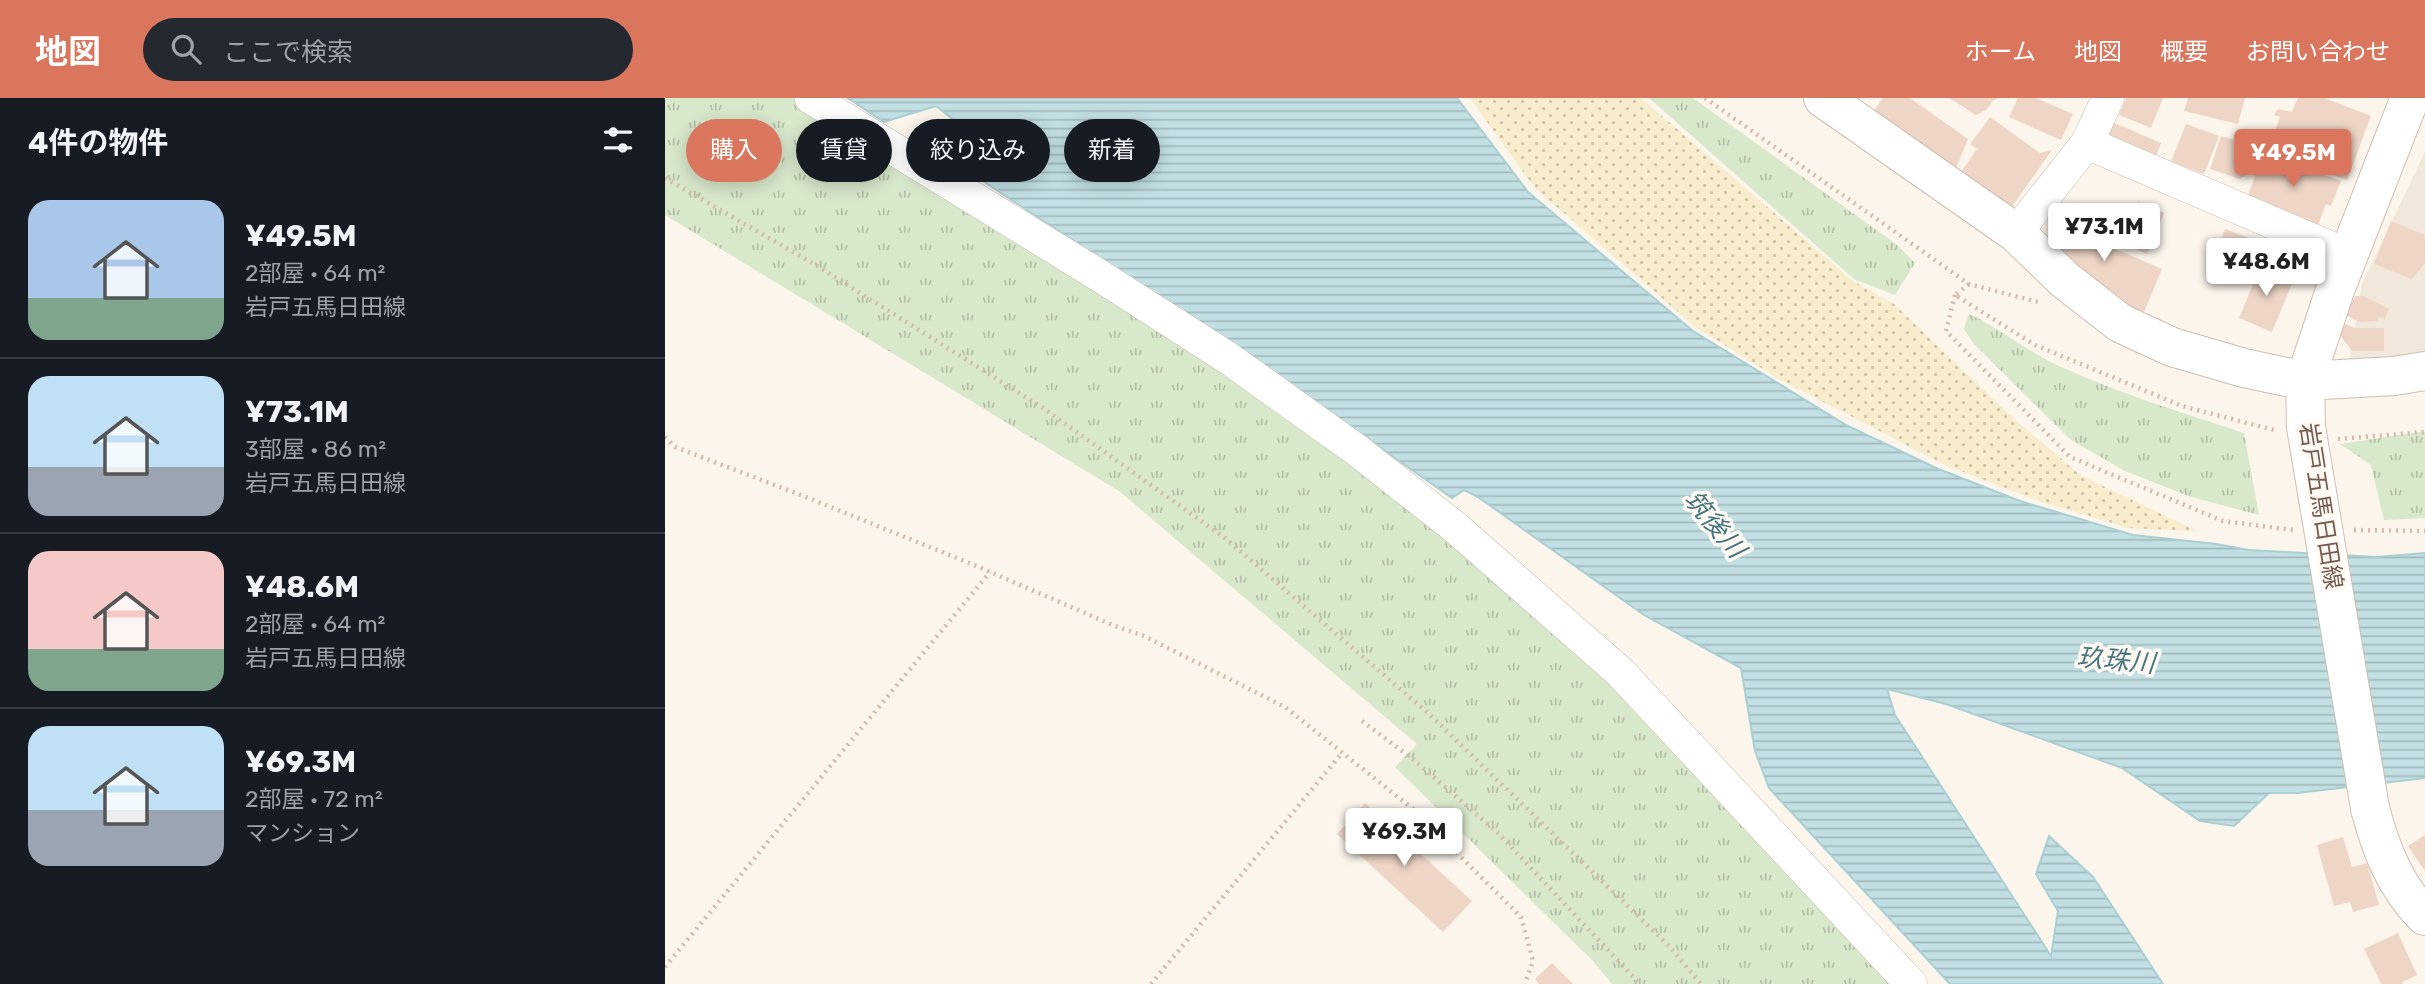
<!DOCTYPE html>
<html lang="ja">
<meta charset="utf-8">
<style>
body{margin:0;font-family:Rubik,"Noto Sans JP",sans-serif;background:#242831;color:#f1f3f6;height:100vh;display:flex;flex-direction:column;font-size:26px;white-space:nowrap}
*{box-sizing:border-box;margin:0}
p{font-size:23px;color:#9ea1a6}
.icon{flex:none;width:38px;height:38px;fill:none;stroke:currentColor;stroke-width:2;stroke-linecap:round;stroke-linejoin:round}
.map{position:relative;flex:1;overflow:hidden}
.sheet{display:flex;flex-direction:column;background:#171b24;width:665px}
.sheet>*{flex:none}
.top-card{position:absolute;left:21px;top:21px;width:665px;height:63px;display:flex;gap:14px}
.price{position:absolute;translate:-50% -60px;padding:0 16px;border-radius:7px;background:#fff;color:#222;font-size:23px;line-height:46px;filter:drop-shadow(0 2px 4px #0008)}
.price::after{content:'';position:absolute;left:50%;top:42px;width:21px;height:16px;margin-left:-10px;background:inherit;clip-path:polygon(0 0,100% 0,50% 100%)}
.price.current{background:#d9765d;color:#fff}
ul{padding:0;list-style:none}
li{display:flex;align-items:center;gap:21px;height:175px;padding:0 28px}
li+li{border-top:2px solid #363941}
li span{display:grid;place-items:center;flex:none;width:196px;height:140px;border-radius:21px;color:#555}
li>.icon{margin-inline-start:auto}
span .icon{width:84px;height:84px;fill:#fffc;stroke-width:1}
li b{font-size:30px}
h2{display:flex;justify-content:space-between;align-items:center;height:84px;padding:0 28px;font-size:30px}
.tag{padding:0 24px;border-radius:32px;background:#171b24;box-shadow:0 4px 18px #0003;font-size:24px;line-height:63px}
.tag.current{background:#d9765d;color:#fff}
header{display:flex;align-items:center;gap:42px;box-sizing:border-box;height:98px;padding:0 35px;background:#d9765d;color:#fff}
header strong{font-size:33px}
nav{display:flex;gap:38px;margin-inline-start:auto;font-size:24px}
.search{width:490px;height:63px;background:#242831;display:flex;align-items:center;gap:18px;box-sizing:border-box;padding:0 24px;border-radius:38px;color:#9ea1a6;font-size:26px}
main{display:flex;flex:1;min-height:0}
.map>svg:first-child{display:block}
</style>
<header>
<strong>地図</strong>
<div class="search"><svg class="icon" aria-label="search" viewBox="0 0 24 24"><circle cx="10" cy="10" r="6"/><path d="M15 15l6 6"/></svg>ここで検索</div>
<nav><a>ホーム</a><a>地図</a><a>概要</a><a>お問い合わせ</a></nav>
</header>
<main>
<section class="sheet">
<h2>4件の物件<svg class="icon" aria-label="filters" viewBox="0 0 24 24"><path d="M4 7h16M4 17h16"/><circle cx="9" cy="7" r="2"/><circle cx="15" cy="17" r="2"/></svg></h2>
<ul>
<li><span style="background:linear-gradient(#a9c7e8 70%,#7fa58c 0)"><svg class="icon" aria-label="home" viewBox="0 0 24 24"><path d="M3 11l9-7 9 7M6 9v11h12V9"/></svg></span><div><b>¥49.5M</b><p>2部屋 · 64 m²</p><p>岩戸五馬日田線</p></div></li>
<li><span style="background:linear-gradient(#bfe0f5 65%,#9aa5b1 0)"><svg class="icon" aria-label="home" viewBox="0 0 24 24"><path d="M3 11l9-7 9 7M6 9v11h12V9"/></svg></span><div><b>¥73.1M</b><p>3部屋 · 86 m²</p><p>岩戸五馬日田線</p></div></li>
<li><span style="background:linear-gradient(#f6c9c9 70%,#7fa58c 0)"><svg class="icon" aria-label="home" viewBox="0 0 24 24"><path d="M3 11l9-7 9 7M6 9v11h12V9"/></svg></span><div><b>¥48.6M</b><p>2部屋 · 64 m²</p><p>岩戸五馬日田線</p></div></li>
<li><span style="background:linear-gradient(#bfe0f5 60%,#9aa5b1 0)"><svg class="icon" aria-label="home" viewBox="0 0 24 24"><path d="M3 11l9-7 9 7M6 9v11h12V9"/></svg></span><div><b>¥69.3M</b><p>2部屋 · 72 m²</p><p>マンション</p></div></li>
</ul>
</section>
<div class="map">
<svg width="1760" height="886" viewBox="0 0 1760 886">
<defs>
<pattern id="grass-tufts" width="24" height="20" patternUnits="userSpaceOnUse" patternTransform="scale(1.75)"><rect width="24" height="20" fill="#d8e8cb"/><path d="M3 7l-1-3M5 7V3M7 7l1-3M15 17l-1-3M17 17v-4M19 17l1-3" fill="none" stroke="#b4bfa7"/></pattern>
<pattern id="sand-dots" width="8" height="8" patternUnits="userSpaceOnUse" patternTransform="scale(1.75)"><rect width="8" height="8" fill="#f7eccb"/><path d="M2 2h.1M6 6h.1" fill="none" stroke="#cdc2a7" stroke-width="1.8" stroke-linecap="round"/></pattern>
<pattern id="water-rules" width="6" height="5" patternUnits="userSpaceOnUse" patternTransform="scale(1.75)"><rect width="6" height="5" fill="#c2e0e4"/><path d="M0 2.5h6" fill="none" stroke="#a2b9bb"/></pattern>
</defs>
<rect width="100%" height="100%" fill="#fbf5ec"/>
<polygon fill="#f2e7db" points="1760,54 1760,263 1683,273 1697,186"/>
<g fill="url(#grass-tufts)">
<polygon points="0,0 131,0 491,227 715,385 922,561 1227,886 947,886 928,863 730,669 752,646 454,393 0,117"/>
<polygon points="984,0 1028,0 1231,146 1250,165 1230,197 1189,181"/>
<path d="M1304 216C1335 230 1361 253 1392 267 1452 295 1516 314 1579 335L1594 417 1523 398 1460 373 1406 342 1309 246 1299 231Z"/>
<polygon points="1760,333 1760,420 1719,422 1706,367 1675,346"/>
</g>
<polygon fill="url(#sand-dots)" points="805,0 976,0 1188,183 1229,206 1347,319 1415,377 1532,433 1463,430 1374,403 1280,367 1112,280 1029,228 869,89"/>
<polygon fill="url(#water-rules)" stroke="#a9cfd5" stroke-width="2" points="183,0 792,0 863,94 1028,233 1181,327 1271,370 1355,403 1468,437 1551,446 1584,452 1712,459 1760,455 1760,680 1632,695 1604,695 1569,728 1535,723 1457,670 1281,606 1222,591 1230,617 1386,858 1393,813 1371,776 1384,738 1428,779 1498,886 1285,886 1104,690 1090,653 1076,570 979,517 813,399 799,392 787,400 606,273 292,66 289,22 271,8 219,24"/>
<g fill="#eed5c6">
<polygon points="1218,0 1245,0 1303,41 1287,80 1203,21"/>
<polygon points="1284,0 1333,0 1328,3 1321,12 1311,17"/>
<polygon points="1353,0 1371,0 1408,16 1396,42 1344,19"/>
<polygon points="1461,0 1498,0 1486,30 1454,17"/>
<polygon points="1523,0 1580,0 1573,26 1519,13"/>
<polygon points="1633,0 1660,0 1706,18 1682,82 1615,57 1620,42 1608,38 1615,19 1609,17 1613,11 1627,14"/>
<polygon points="1325,19 1375,55 1387,52 1339,120 1289,84 1312,51 1305,46"/>
<polygon points="1445,23 1496,45 1491,58 1440,36"/>
<polygon points="1521,26 1554,38 1539,76 1506,64"/>
<polygon points="1556,38 1590,48 1581,77 1575,81 1545,71"/>
<polygon points="1599,55 1676,83 1666,108 1661,106 1653,127 1582,100"/>
<polygon points="1473,104 1499,115 1482,156 1456,145"/>
<polygon points="1403,116 1424,133 1426,127 1453,138 1448,150 1497,171 1479,214 1437,196 1378,144"/>
<polygon points="1726,123 1760,137 1760,165 1747,181 1709,166"/>
<polygon points="1560,131 1592,143 1575,187 1543,176"/>
<polygon points="1596,167 1629,181 1607,234 1574,220"/>
<polygon points="1690,198 1698,198 1724,211 1720,220 1714,219 1712,223 1694,224 1681,217"/>
<polygon points="1678,225 1690,230 1719,230 1719,253 1687,253 1674,236"/>
<polygon points="700,705 807,803 778,834 672,736"/>
<polygon points="1760,737 1760,773 1743,748"/>
<polygon points="1678,739 1687,769 1702,765 1714,807 1688,814 1685,804 1669,808 1652,747"/>
<polygon points="1733,835 1752,877 1737,884 1738,886 1716,886 1699,851"/>
<polygon points="887,865 908,886 874,886 870,881"/>
</g>
<g fill="none" stroke-linecap="round" stroke-linejoin="round">
<defs>
<g id="minor">
<polyline points="146,0 435,178 563,260 693,353 791,430 955,574 1246,886"/>
<polyline points="1422,45 1685,158"/>
<polyline points="1351,135 1422,45 1443,0"/>
</g>
<polyline id="tertiary" points="1158,0 1351,135 1400,182 1455,225 1507,249 1579,270 1640,283 1729,278 1760,273"/>
<g id="secondary">
<polyline points="1641,329 1640,283 1670,192 1745,0"/>
<path d="M1705 710C1715 749 1730 789 1760 818"/>
</g>
</defs>
<use href="#minor" stroke="#cdbeb3" stroke-width="33"/>
<use href="#tertiary" stroke="#cdbeb3" stroke-width="40"/>
<use href="#secondary" stroke="#cfbeb0" stroke-width="40"/>
<g stroke="#d4b9a9" stroke-width="4.5" stroke-dasharray="2 5" stroke-linecap="butt">
<polyline points="1040,0 1304,186 1377,205"/>
<polyline points="0,80 149,166 378,310 560,440 763,615 1004,848 1036,886"/>
<polyline points="1304,186 1290,197 1370,247 1517,308 1609,332"/>
<polyline points="1290,197 1281,233 1405,359 1558,423 1628,432"/>
<polyline points="0,339 10,349 141,399 309,467 450,528 479,538 620,609 748,711 856,819 868,863 860,886"/>
<polyline points="1673,341 1760,334"/>
<polyline points="1689,432 1760,433"/>
<polyline points="697,623 749,662 833,735 975,886"/>
<polyline points="0,869 325,474"/>
<polyline points="486,886 677,655"/>
</g>
<use href="#minor" stroke="#fff" stroke-width="32"/>
<use href="#tertiary" stroke="#fff" stroke-width="38"/>
<use href="#secondary" stroke="#fff" stroke-width="38"/>
<defs>
<polyline id="secondary-bridge" points="1641,329 1705,710"/>
</defs>
<use href="#secondary-bridge" stroke="#cfbeb0" stroke-width="40" stroke-linecap="butt"/>
<use href="#secondary-bridge" stroke="#fff" stroke-width="38"/>
</g>
<g text-anchor="middle" stroke-width="7" stroke-linejoin="round" paint-order="stroke">
<g font-size="24" fill="#755d51" stroke="#fef9f3">
<text transform="translate(1656 408) rotate(81)" y="8">岩戸五馬日田線</text>
</g>
<g font-size="26" font-style="italic" fill="#48777f" stroke="#fef9f3">
<text transform="translate(1050 426) rotate(50)" y="9">筑後川</text>
<text transform="translate(1451 562) rotate(5)" y="9">玖珠川</text>
</g>
</g>
</svg>
<b class="price current" style="left:1628px;top:91px">¥49.5M</b>
<b class="price" style="left:1439px;top:165px">¥73.1M</b>
<b class="price" style="left:1601px;top:200px">¥48.6M</b>
<b class="price" style="left:739px;top:770px">¥69.3M</b>
<div class="top-card">
<a class="tag current">購入</a>
<a class="tag">賃貸</a>
<a class="tag">絞り込み</a>
<a class="tag">新着</a>
</div>
</div>
</main>
